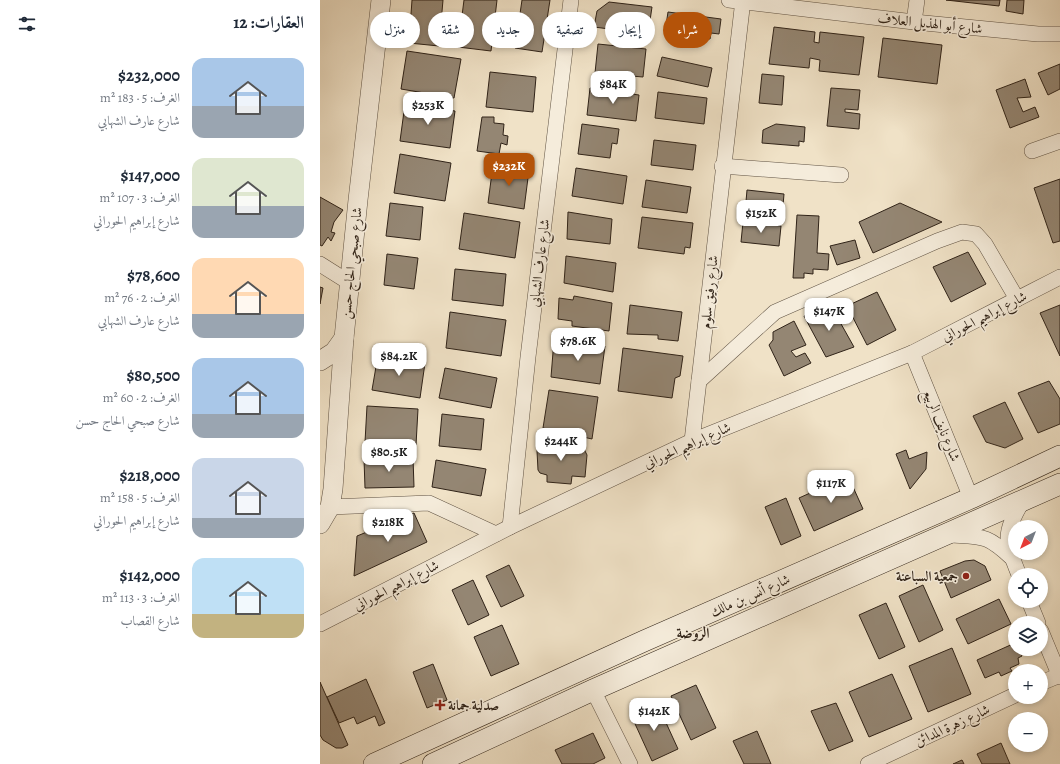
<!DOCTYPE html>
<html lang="ar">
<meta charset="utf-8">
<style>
body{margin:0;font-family:Alegreya,Amiri,serif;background:#f2f2f3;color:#1f2937;direction:rtl;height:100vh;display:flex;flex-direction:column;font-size:15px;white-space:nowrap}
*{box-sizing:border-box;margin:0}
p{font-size:13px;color:#747a83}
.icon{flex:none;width:22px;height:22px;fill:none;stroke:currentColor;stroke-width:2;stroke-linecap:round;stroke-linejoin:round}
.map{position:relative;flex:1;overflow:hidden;direction:ltr}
.sheet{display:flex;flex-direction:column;background:#fff;width:320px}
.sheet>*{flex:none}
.guide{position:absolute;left:12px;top:12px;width:380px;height:36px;direction:rtl;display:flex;gap:8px}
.needle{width:26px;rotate:222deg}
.controls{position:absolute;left:688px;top:520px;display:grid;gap:8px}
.controls a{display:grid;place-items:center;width:40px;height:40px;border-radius:50%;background:#fff;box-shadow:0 2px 6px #0003;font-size:20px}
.price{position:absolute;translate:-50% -34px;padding:0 9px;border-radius:8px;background:#fff;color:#222;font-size:13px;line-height:26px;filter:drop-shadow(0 1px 2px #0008)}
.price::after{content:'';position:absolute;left:50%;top:24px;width:12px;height:9px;margin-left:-6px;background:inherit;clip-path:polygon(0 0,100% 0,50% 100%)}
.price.on{background:#b45309;color:#fff}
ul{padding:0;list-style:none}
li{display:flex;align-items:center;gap:12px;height:100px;padding:0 16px}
li span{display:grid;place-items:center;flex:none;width:112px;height:80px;border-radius:12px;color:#555}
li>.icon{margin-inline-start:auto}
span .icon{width:48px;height:48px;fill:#fffc;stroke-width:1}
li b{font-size:17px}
h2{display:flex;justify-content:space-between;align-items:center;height:48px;padding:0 16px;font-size:17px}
.pill{padding:0 14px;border-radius:18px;background:#fff;box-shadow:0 2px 6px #0003;font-size:14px;line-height:36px}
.pill.on{background:#b45309;color:#fff}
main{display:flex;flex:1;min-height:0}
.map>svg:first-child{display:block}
</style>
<main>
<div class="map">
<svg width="740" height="764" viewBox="0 0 740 764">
<rect width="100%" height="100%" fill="#f0e2c7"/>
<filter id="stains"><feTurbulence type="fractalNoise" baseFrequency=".005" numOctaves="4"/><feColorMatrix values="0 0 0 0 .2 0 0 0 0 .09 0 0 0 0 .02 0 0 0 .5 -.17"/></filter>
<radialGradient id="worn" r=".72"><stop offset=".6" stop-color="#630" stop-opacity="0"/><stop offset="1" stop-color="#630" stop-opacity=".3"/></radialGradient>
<g fill="#948673" stroke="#302318">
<polygon points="92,0 123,0 119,46 89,43"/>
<polygon points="144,0 177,0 171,51 138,47"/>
<polygon points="202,0 230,0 222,52 195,48"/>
<polygon points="626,0 680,0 679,6"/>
<polygon points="687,0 704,0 703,14 686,11"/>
<polygon points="289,2 332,7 328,34 274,27 277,11"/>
<polygon points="348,12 401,19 399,34 391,33 390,39 345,32"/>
<polygon points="454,27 495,32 494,42 499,43 500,32 544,37 539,75 499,71 500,60 490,58 489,68 449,64"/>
<polygon points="563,38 622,45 617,84 558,77"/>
<polygon points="278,44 326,49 323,77 275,73"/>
<polygon points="87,51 141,59 134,98 81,89"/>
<polygon points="342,57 392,68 388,87 337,76"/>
<polygon points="740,64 740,89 728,95 718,73"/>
<polygon points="170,72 216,77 213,112 166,107"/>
<polygon points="442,74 464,76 462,105 439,103"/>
<polygon points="705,79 711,97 697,98 703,112 715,107 719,117 690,128 676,90"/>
<polygon points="270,88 319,95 316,121 267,115"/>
<polygon points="511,88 540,90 538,110 525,109 525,112 540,114 539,129 507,126"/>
<polygon points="338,92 387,98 384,124 335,118"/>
<polygon points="85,104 135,111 130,148 80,141"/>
<polygon points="162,117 174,117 174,123 184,124 183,135 188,136 187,145 181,143 179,154 157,151"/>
<polygon points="262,124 299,129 297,144 292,143 290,158 258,154"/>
<polygon points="456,124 485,127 484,142 479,141 479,146 442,143 443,130"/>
<polygon points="334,140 376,145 373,170 331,165"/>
<polygon points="80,154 131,163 125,201 74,193"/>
<polygon points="173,165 209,170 204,209 168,203"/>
<polygon points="256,168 307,176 303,204 252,196"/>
<polygon points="740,179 740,241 733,243 714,188"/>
<polygon points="326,180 371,187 367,213 322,207"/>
<polygon points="427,190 464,194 462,217 425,213"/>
<polygon points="0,197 23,210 14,222 11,232 15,233 11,241 8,237 2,246 0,245"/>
<polygon points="70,203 103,207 100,240 66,236"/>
<polygon points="580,203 622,222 553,253 539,222"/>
<polygon points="248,212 292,219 290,244 247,239"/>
<polygon points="144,213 200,222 195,258 139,249"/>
<polygon points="477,215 499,216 497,253 509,254 508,270 493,269 493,274 484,273 484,278 473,278"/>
<polygon points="322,217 373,223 370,248 365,247 364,254 318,248"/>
<polygon points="423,222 461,226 459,246 421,242"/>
<polygon points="535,240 540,258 517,265 510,246"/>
<polygon points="648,252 666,284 631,302 613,267"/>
<polygon points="67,254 98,258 94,289 64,285"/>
<polygon points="246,256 296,263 293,292 244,283"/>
<polygon points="135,269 186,274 183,306 132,300"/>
<polygon points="0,287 3,288 0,304"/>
<polygon points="557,292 576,330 547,345 527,306"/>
<polygon points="254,296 292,303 289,331 252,326 252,321 238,319 239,298 253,300"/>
<polygon points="310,305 362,312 358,341 338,339 338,335 307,334"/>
<polygon points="740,305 740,356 720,313"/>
<polygon points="511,306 534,347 506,357 484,316"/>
<polygon points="130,312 186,320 181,356 126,348"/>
<polygon points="474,321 486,345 471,351 476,357 485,353 491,363 464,376 449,345 453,340 453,332"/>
<polygon points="234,340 285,346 280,384 231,377"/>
<polygon points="303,348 363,356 360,376 355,378 352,398 298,391"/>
<polygon points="58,355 105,363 100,398 52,390"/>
<polygon points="125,368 177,378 171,408 119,398"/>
<polygon points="729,381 740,399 740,424 718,433 698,393"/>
<polygon points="229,390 278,397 272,439 223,428"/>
<polygon points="685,402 703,439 685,448 666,442 653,416"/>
<polygon points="47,406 98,409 96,445 45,442"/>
<polygon points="122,414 164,419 161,450 119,446"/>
<polygon points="238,442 238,446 241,447 245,443 263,447 267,455 265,477 252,476 251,484 227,482 227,475 220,473 218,470 217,451 221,443"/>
<polygon points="586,450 589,459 607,452 606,469 590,489 576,454"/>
<polygon points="93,458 94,487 45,488 44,459"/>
<polygon points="116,460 166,469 161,496 112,487"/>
<polygon points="528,476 543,509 494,531 479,498"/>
<polygon points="466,498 481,536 461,545 445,507"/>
<polygon points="94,513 107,542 34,576 37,536"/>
<polygon points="654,560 665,566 671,580 631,598 620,571 645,561"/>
<polygon points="189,565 204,596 181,607 166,576"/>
<polygon points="153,580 169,615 148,625 132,590"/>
<polygon points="603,585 623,630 599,642 579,596"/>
<polygon points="679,599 691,624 648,644 636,619"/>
<polygon points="566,603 585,647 559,659 539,615"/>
<polygon points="182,625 199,664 171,676 154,637"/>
<polygon points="695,643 695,649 702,649 703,651 700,652 702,656 698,658 699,664 690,668 692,671 681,676 679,672 665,678 657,660"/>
<polygon points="632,648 651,694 608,712 589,666"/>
<polygon points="113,664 127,700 107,708 93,672"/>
<polygon points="572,674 592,719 549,737 529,692"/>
<polygon points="46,679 65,723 59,726 55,716 37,724 34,717 19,723 7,697"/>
<polygon points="0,682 28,745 22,748 16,748 3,740 0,735"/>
<polygon points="376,685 396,728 371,740 351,696"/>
<polygon points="337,703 358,749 332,761 311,715"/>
<polygon points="516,703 533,741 509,751 491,711"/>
<polygon points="437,731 451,764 424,764 413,741"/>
<polygon points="273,733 285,758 273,764 242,764 235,750"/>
<polygon points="681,743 690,764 662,764 657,754"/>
<polygon points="642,760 644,764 633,764"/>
</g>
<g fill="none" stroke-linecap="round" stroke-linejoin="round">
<defs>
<g id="minor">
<polyline points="409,0 594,22 718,34 740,34"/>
<polyline points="594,22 597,0"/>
<polyline points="712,151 740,141"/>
<polyline points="402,166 521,175"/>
<polyline points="0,264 30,283"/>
<polyline points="592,353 651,498"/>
<polyline points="379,381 455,312 617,241 642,232 656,234 665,244 697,299"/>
<polyline points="372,441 423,0"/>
<polyline points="10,507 109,503 176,534"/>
<polyline points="190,527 208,357 251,0"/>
<path d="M632 535C664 537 667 535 692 558"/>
<path d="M699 575C685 540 683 534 702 502"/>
<polyline points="709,601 718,623"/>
<polyline points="0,624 190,527 372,441 592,353 740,277"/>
<polyline points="721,631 740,677"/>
<polyline points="721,683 740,675"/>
<polyline points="273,690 310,764"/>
<polyline points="548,764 695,695"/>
</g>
<g id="tertiary">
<polyline points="0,361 14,352 24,338"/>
<polyline points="0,524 10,507 13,489 24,338 38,200 61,0"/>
</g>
<g id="secondary">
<polyline points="54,764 324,641 651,498 740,456"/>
<polyline points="113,764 273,690 740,484"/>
</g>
</defs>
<use href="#minor" stroke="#605344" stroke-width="16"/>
<use href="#tertiary" stroke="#605344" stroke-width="20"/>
<use href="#secondary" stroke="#302318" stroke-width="22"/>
<use href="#minor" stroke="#f5ecdb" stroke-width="15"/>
<use href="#tertiary" stroke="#f5ecdb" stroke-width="19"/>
<use href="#secondary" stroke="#f5ecdb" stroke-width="21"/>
</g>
<g fill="#8f2418" stroke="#f5ecdb" stroke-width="1.5">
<circle cx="646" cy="576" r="4"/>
<path d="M118 699h4v4h4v4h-4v4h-4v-4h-4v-4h4z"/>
</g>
<g text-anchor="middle" stroke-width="3" stroke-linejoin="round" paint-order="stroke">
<g font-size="14" fill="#302318" stroke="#f5ecdb">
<text transform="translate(610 23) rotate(6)" y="5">شارع أبو الهذيل العلاف</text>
<text transform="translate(31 263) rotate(-84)" y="5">شارع صبحي الحاج حسن</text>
<text transform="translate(219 263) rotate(-83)" y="5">شارع عارف الشهابي</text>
<text transform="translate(389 292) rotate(-84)" y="5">شارع رفيق سلوم</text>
<text transform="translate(664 316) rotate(-27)" y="5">شارع إبراهيم الحوراني</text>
<text transform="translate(622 425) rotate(68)" y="5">شارع نايف الربيع</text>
<text transform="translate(367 445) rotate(-24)" y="5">شارع إبراهيم الحوراني</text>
<text transform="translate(76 585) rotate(-27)" y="5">شارع إبراهيم الحوراني</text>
<text transform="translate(430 595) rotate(-24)" y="5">شارع أنس بن مالك</text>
<text transform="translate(632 725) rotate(-25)" y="5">شارع زهرة المدائن</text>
</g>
<g font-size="14" font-weight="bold" fill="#302318" stroke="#f5ecdb" text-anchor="end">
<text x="638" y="581">جمعية السباعنة</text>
<text x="128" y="710" text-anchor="start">صدلية جمانة</text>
</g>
<g font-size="15" font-weight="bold" fill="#302318" stroke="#f5ecdb">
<text x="373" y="638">الروضة</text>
</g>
</g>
<rect width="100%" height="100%" filter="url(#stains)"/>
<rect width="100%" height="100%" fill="url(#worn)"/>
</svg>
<div class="controls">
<a><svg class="needle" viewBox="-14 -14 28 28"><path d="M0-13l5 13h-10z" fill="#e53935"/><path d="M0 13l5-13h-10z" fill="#747a83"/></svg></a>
<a><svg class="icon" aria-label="locate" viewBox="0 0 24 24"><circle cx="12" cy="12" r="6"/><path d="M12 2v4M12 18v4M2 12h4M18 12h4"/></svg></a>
<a><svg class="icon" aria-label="layers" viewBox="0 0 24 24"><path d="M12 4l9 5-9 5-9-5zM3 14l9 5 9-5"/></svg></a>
<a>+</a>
<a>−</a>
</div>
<b class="price" style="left:293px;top:105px">$84K</b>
<b class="price" style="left:108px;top:126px">$253K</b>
<b class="price on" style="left:189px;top:187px">$232K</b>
<b class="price" style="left:441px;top:234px">$152K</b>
<b class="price" style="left:509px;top:332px">$147K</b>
<b class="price" style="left:258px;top:362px">$78.6K</b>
<b class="price" style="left:79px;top:377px">$84.2K</b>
<b class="price" style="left:241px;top:462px">$244K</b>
<b class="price" style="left:69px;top:473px">$80.5K</b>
<b class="price" style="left:511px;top:504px">$117K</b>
<b class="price" style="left:68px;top:543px">$218K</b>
<b class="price" style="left:334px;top:732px">$142K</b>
<div class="guide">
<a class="pill on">شراء</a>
<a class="pill">إيجار</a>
<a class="pill">تصفية</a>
<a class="pill">جديد</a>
<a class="pill">شقة</a>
<a class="pill">منزل</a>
</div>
</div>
<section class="sheet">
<h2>العقارات: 12<svg class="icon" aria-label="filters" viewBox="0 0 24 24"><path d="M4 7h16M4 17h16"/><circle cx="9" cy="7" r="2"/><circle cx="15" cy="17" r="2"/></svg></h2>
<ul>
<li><span style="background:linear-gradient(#a9c7e8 60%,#9aa5b1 0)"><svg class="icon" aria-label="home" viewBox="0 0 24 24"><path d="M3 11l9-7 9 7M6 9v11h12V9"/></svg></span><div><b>$232,000</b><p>الغرف: 5 · 183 m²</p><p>شارع عارف الشهابي</p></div></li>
<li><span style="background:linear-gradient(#dfe7d0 60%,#9aa5b1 0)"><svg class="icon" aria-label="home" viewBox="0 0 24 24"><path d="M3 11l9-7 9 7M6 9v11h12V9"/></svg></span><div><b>$147,000</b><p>الغرف: 3 · 107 m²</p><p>شارع إبراهيم الحوراني</p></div></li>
<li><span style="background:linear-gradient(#ffd9b3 70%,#9aa5b1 0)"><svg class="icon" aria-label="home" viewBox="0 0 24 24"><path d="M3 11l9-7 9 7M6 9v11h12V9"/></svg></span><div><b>$78,600</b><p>الغرف: 2 · 76 m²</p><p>شارع عارف الشهابي</p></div></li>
<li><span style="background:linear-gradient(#a9c7e8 70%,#9aa5b1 0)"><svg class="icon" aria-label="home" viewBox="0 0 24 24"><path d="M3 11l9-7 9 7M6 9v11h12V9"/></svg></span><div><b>$80,500</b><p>الغرف: 2 · 60 m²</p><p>شارع صبحي الحاج حسن</p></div></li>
<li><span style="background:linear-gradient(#c9d6e8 75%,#9aa5b1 0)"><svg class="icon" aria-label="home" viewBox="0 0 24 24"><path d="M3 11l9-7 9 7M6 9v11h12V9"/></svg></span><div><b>$218,000</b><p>الغرف: 5 · 158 m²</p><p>شارع إبراهيم الحوراني</p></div></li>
<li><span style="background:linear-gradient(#bfe0f5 70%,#c2b280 0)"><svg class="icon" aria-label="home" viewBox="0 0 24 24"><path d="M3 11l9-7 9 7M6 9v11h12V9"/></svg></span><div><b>$142,000</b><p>الغرف: 3 · 113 m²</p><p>شارع القصاب</p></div></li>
</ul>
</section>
</main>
